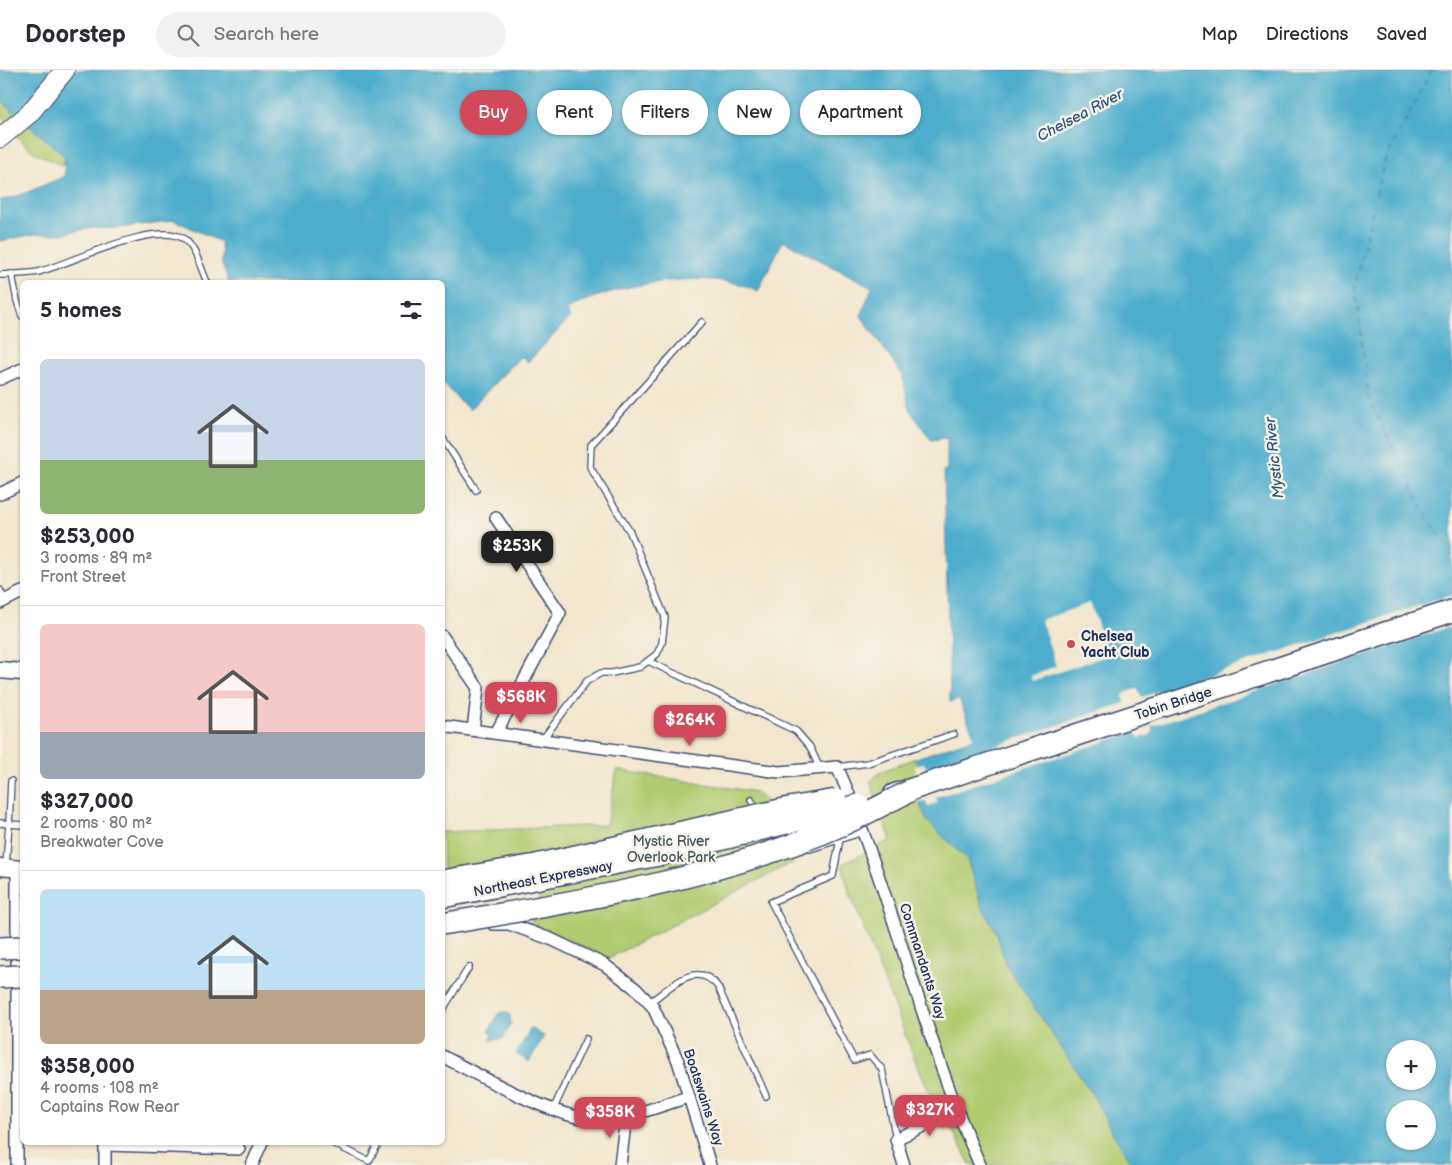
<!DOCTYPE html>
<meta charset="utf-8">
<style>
body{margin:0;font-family:"Balsamiq Sans",sans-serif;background:#f2f2f3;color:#2b2b33;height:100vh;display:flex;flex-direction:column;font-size:19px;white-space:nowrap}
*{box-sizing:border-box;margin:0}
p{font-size:16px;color:#7c7c81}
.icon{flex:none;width:28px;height:28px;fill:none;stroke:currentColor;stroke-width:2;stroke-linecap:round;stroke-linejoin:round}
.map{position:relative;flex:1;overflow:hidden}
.drawer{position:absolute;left:20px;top:210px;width:425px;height:865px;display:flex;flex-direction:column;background:#fff;border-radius:8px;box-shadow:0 1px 4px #0004}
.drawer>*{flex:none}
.banner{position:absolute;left:460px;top:20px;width:475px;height:45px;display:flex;gap:10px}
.tools{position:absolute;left:1386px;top:970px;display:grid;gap:10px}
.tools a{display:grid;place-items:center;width:50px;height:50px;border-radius:50%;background:#fff;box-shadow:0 1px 4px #0004;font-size:25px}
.price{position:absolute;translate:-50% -42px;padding:0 11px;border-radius:10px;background:#d1495b;color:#fff;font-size:16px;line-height:32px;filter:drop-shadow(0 1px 2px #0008)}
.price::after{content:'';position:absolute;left:50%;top:30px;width:15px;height:11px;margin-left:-8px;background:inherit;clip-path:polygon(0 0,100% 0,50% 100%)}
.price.active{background:#222;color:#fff}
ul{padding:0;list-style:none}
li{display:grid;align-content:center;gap:10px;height:265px;padding:0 20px}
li+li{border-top:1px solid #e1e1e2}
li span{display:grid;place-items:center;height:155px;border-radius:8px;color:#555}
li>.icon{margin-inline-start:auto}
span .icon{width:90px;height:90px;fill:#fffc;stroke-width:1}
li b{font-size:21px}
h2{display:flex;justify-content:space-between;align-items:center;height:60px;padding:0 20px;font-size:21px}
.chip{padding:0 18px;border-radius:22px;background:#fff;box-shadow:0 1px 4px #0004;font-size:18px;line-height:45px}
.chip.active{background:#d1495b;color:#fff}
header{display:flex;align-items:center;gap:30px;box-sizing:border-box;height:70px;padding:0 25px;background:#fff;border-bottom:1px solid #e1e1e2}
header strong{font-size:24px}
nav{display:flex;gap:28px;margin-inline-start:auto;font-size:18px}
.search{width:350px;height:45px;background:#f2f2f3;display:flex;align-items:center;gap:12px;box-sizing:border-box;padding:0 18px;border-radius:28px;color:#7c7c81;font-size:19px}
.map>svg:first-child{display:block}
</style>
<header>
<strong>Doorstep</strong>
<div class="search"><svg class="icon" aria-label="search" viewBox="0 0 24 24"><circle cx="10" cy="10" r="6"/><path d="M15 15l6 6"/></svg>Search here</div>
<nav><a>Map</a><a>Directions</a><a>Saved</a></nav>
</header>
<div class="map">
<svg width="1452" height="1095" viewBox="0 0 1452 1095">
<rect width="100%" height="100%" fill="#f7f3e8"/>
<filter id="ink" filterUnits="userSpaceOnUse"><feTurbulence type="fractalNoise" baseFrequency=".02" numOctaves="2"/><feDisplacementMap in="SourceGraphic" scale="10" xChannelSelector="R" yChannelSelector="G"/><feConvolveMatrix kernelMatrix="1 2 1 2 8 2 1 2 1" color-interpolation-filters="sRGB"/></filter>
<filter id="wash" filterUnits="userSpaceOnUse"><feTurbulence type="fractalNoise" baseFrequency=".0096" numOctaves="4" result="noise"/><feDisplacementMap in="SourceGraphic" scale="20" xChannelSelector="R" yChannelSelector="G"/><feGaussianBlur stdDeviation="1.12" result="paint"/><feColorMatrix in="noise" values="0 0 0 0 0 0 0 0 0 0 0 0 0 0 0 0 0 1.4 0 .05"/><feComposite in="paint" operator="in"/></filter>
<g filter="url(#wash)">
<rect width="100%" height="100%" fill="#f2e6cd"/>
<g fill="#b1cb70" stroke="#667d67">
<path d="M0 28C19 52 45 65 65 87L63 96 33 82 15 65 0 43Z"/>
<polygon points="913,689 917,693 921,737 927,751 967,789 982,836 997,864 1006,895 1091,1022 1114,1065 1134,1095 970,1095 951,1057 945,1058 913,985 849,821 842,794 891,770 870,711 882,701"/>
<polygon points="617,700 756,722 816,780 609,888 531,853 553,783 443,802 442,762 606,755"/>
</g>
<g fill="#4eadcd" stroke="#346e96" fill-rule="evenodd">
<path d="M0 0H1452V1095H1134L1114 1065 1091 1022 1006 895 997 864 982 836 967 789 927 751 921 737 917 693 913 689 975 668 959 629 950 632 944 400H947V368L931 370 909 339 904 311 898 299 861 246 872 217 783 171 758 221C713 197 610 214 567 240L571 247 528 292 521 286 469 340 443 314 442 212H229L222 195 221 172 174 150 120 158H92L61 164H35L0 171V130C17 129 46 113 64 107 66 101 63 94 65 87 45 65 19 52 0 28ZM1395 979H1428V1011H1395ZM1395 1039H1428V1071H1395Z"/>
<polygon points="506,942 510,945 511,953 503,969 490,970 492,965 489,961 499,943"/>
<polygon points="531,958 544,966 529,992 516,984"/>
</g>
<g fill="#f2e6cd">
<polygon points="1452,525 1452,556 1151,656 1153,661 1150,665 1139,668 1134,662 936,727 937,733 928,736 926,731 919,733 915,696 924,693 926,699 1125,633 1123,626 1125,623 1137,619 1142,627"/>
<polygon points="1090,533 1109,585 1032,611 1031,606 1056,596 1041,550"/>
</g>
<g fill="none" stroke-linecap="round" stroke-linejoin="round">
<polyline stroke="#2a557f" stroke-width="1" stroke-dasharray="6 5" stroke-linecap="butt" points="1432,0 1384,92 1355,215 1369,328 1427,447 1452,481"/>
</g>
</g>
<g filter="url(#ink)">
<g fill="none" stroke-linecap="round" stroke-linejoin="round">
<defs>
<g id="lane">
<polyline points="12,204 17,231 22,246"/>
<path d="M0 205C13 204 26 204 38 202 70 194 156 149 184 169 196 178 201 199 207 212"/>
<polyline points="442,367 476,420"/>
<polyline points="0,520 5,531"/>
<polyline points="648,591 796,661 810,677 820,699"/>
<polyline points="542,670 587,611 601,603 612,603 640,597 657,584 662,573 665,547 630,462 590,397 591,375 702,252"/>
<polyline points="837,697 868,693 954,664"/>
<polyline points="751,730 757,740"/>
<polyline points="0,753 9,754 11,711"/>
<polyline points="840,769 833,806 771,832 854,990 870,985 882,999 896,1069"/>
<polyline points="810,779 863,762"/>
<polyline points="6,795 9,754 22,755"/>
<path d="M649 933C670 918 697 888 718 917L766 1026"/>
<polyline points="442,941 469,897"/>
<polyline points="553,1040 586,969"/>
<polyline points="330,1072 369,1091 379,1072"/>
</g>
<g id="street">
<polyline points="0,309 22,299"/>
<polyline points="0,424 22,413"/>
<polyline points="496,448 560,543 496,663"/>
<polyline points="0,533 22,522"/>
<polyline points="442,566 478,618 473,660"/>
<path d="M442 656 779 702 837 697C850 724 859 751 869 779 907 884 934 993 980 1095"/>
<polyline points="17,798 17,1095"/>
<polyline points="493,854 509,854 553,870 605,895 636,919 653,937 678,991 710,1095"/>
<path d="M442 986C479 1005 557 1050 595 1049 628 1049 657 1037 688 1027"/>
<polyline points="105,1075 239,1079"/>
<polyline points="105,1095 105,1072"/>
<polyline points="252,1095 262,1072"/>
<polyline points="620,1095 626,1046"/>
<polyline points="904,1095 896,1069 957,1040"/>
</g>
<g id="secondary">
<polyline points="0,600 22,602"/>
<polyline points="0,797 22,799"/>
</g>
<polyline id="primary" points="0,68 29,44 65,0"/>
<polyline id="highway" points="894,725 1452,541"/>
</defs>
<use href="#lane" stroke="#3b4a6f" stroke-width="8"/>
<use href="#street" stroke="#3b4a6f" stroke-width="14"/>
<use href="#secondary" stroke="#3b4a6f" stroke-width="19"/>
<use href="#primary" stroke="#3b4a6f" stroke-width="21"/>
<use href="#highway" stroke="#3b4a6f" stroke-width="24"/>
<use href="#lane" stroke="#fff" stroke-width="5.5"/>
<use href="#street" stroke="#fff" stroke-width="11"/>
<use href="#secondary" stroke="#fff" stroke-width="16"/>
<use href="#primary" stroke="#fff" stroke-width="19"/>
<use href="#highway" stroke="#fff" stroke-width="21"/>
<defs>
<g id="highway-bridge">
<polyline points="442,811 536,795 789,738 836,730"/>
<polyline points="442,827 659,785 859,735"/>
<path d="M442 854C576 832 718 809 842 755 865 745 887 732 910 721"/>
<polyline points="0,878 22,877"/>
<polyline points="0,907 22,906"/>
</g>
</defs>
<use href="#highway-bridge" stroke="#3b4a6f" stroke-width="24" stroke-linecap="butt"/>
<use href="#highway-bridge" stroke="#fff" stroke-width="21"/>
</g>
</g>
<circle fill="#d1495b" stroke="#f7f3e8" stroke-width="2" cx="1071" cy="574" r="5"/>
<g text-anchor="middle" stroke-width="5" stroke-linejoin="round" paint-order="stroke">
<g font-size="14" font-weight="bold" fill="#1b2f5e" stroke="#f7f3e8" text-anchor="start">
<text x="1081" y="571">Chelsea<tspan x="1081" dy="16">Yacht Club</tspan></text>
</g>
<g font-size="14" fill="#1b2f5e" stroke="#f7f3e8">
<text transform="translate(1173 633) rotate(-18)" y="5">Tobin Bridge</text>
<text transform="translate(543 808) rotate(-11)" y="5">Northeast Expressway</text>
<text transform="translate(923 891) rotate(72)" y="5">Commandants Way</text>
<text transform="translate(704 1027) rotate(72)" y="5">Boatswains Way</text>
</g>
<g font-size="14" fill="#405662" stroke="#f7f3e8">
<text x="671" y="776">Mystic River<tspan x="671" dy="16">Overlook Park</tspan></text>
</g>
<g font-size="15" font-style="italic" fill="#2a557f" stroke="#f7f3e8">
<text transform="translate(1080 45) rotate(-28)" y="5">Chelsea River</text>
<text transform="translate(1274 388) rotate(-96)" y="5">Mystic River</text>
</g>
</g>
</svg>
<div class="tools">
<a>+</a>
<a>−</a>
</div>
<b class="price active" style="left:517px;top:503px">$253K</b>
<b class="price" style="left:521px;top:654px">$568K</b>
<b class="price" style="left:690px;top:677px">$264K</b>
<b class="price" style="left:930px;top:1067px">$327K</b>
<b class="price" style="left:610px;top:1069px">$358K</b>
<div class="banner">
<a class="chip active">Buy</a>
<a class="chip">Rent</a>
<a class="chip">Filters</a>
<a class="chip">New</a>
<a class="chip">Apartment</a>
</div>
<section class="drawer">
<h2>5 homes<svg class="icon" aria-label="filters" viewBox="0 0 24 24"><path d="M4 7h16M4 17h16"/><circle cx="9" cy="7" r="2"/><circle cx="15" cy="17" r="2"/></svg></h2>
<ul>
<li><span style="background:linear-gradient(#c9d6e8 65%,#8fb573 0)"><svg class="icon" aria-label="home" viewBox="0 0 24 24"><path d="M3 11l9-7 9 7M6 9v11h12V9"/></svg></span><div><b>$253,000</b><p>3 rooms · 89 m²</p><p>Front Street</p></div></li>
<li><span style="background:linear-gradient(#f6c9c9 70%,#9aa5b1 0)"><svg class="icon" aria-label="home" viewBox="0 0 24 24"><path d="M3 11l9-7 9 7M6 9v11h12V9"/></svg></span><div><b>$327,000</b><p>2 rooms · 80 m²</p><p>Breakwater Cove</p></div></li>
<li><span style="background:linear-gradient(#bfe0f5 65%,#b9a48a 0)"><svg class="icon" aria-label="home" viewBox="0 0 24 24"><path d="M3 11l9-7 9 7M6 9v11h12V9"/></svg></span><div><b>$358,000</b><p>4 rooms · 108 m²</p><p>Captains Row Rear</p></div></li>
</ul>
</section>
</div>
